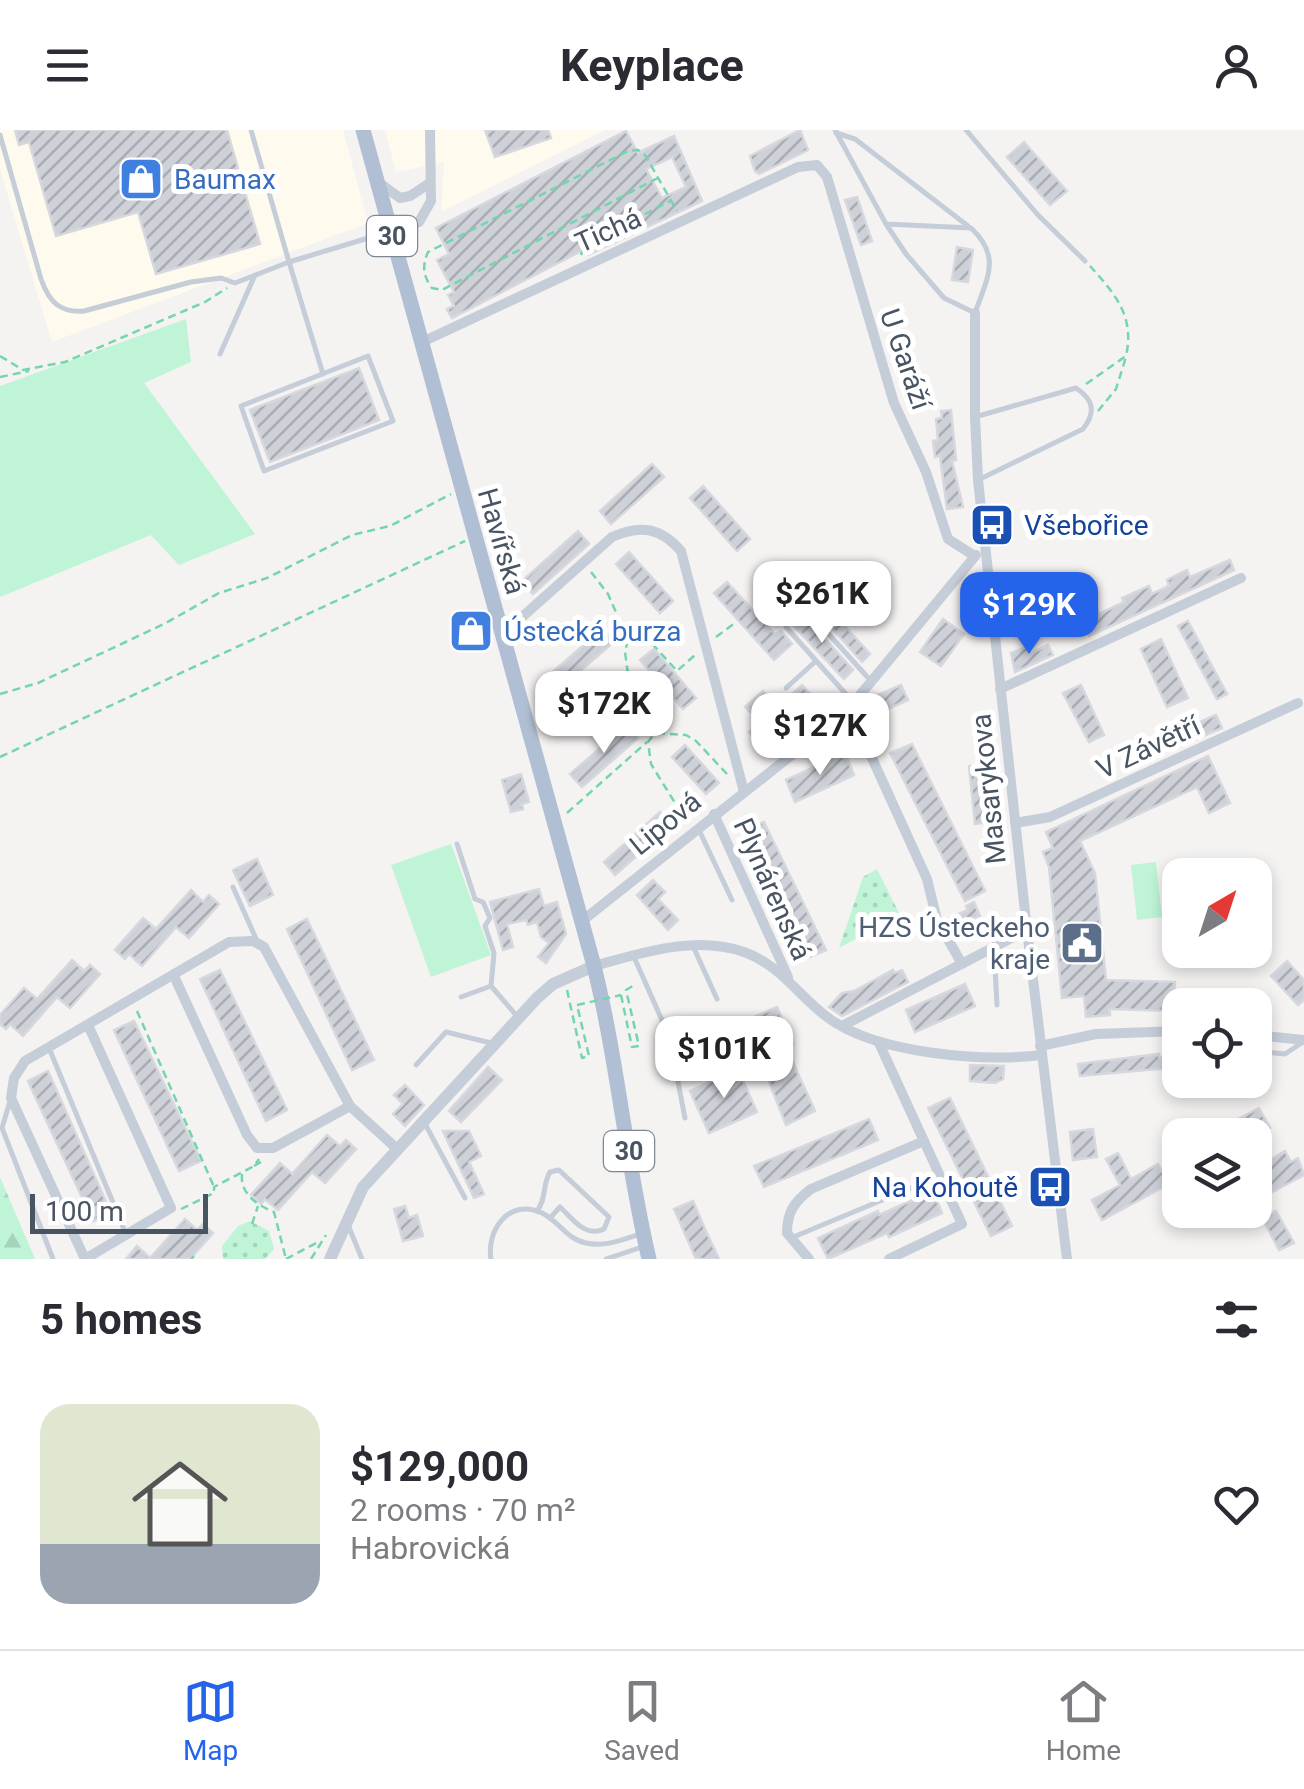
<!DOCTYPE html>
<meta charset="utf-8">
<style>
body{margin:0;font-family:Roboto,sans-serif;background:#f7f7f7;color:#2b2b33;height:100vh;display:flex;flex-direction:column;font-size:38px;white-space:nowrap}
*{box-sizing:border-box;margin:0}
p{font-size:32px;color:#7c7c81}
.icon{flex:none;width:55px;height:55px;fill:none;stroke:currentColor;stroke-width:2;stroke-linecap:round;stroke-linejoin:round}
.map{position:relative;height:1129px;overflow:hidden}
.sheet{display:flex;flex-direction:column;background:#fff;flex:1}
.sheet>*{flex:none}
.needle{width:65px;rotate:39deg}
.controls{position:absolute;left:1162px;top:728px;display:grid;gap:20px}
.controls a{display:grid;place-items:center;width:110px;height:110px;border-radius:20px;background:#fff;box-shadow:0 5px 15px #0003;font-size:50px}
.scale{position:absolute;left:30px;bottom:25px;width:178px;box-sizing:border-box;padding-left:10px;border:5px solid #485462;border-top:0;font-size:28px;line-height:35px;white-space:nowrap;color:#485462;-webkit-text-stroke:8px #fff;paint-order:stroke}
.price{position:absolute;translate:-50% -85px;padding:0 22px;border-radius:20px;background:#fff;color:#222;font-size:32px;line-height:65px;filter:drop-shadow(0 2px 5px #0008)}
.price::after{content:'';position:absolute;left:50%;top:60px;width:30px;height:22px;margin-left:-15px;background:inherit;clip-path:polygon(0 0,100% 0,50% 100%)}
.price.on{background:#2563eb;color:#fff}
ul{padding:0;list-style:none}
li{display:flex;align-items:center;gap:30px;height:250px;padding:0 40px}
li span{display:grid;place-items:center;flex:none;width:280px;height:200px;border-radius:30px;color:#555}
li>.icon{margin-inline-start:auto}
span .icon{width:120px;height:120px;fill:#fffc;stroke-width:1}
li b{font-size:42px}
h2{display:flex;justify-content:space-between;align-items:center;height:120px;padding:0 40px;font-size:42px}
header{display:flex;justify-content:space-between;align-items:center;height:130px;padding:0 40px;background:#fff;font-size:45px;font-weight:700}
.menu{display:flex;justify-content:space-around;align-items:center;height:140px;border-top:2px solid #e1e1e2;background:#fff;font-size:28px;color:#7c7c81}
.menu a{display:grid;justify-items:center;gap:5px}
.menu .on{color:#2563eb}
.map>svg:first-child{display:block}
</style>
<header><svg class="icon" aria-label="menu" viewBox="0 0 24 24"><path d="M4 6h16M4 12h16M4 18h16"/></svg>Keyplace<svg class="icon" aria-label="person" viewBox="0 0 24 24"><circle cx="12" cy="8" r="4"/><path d="M4 21q1-7 8-7t8 7"/></svg></header>
<div class="map">
<svg width="1304" height="1129" viewBox="0 0 1304 1129">
<defs>
<pattern id="forest-firs" width="22" height="20" patternUnits="userSpaceOnUse" patternTransform="scale(2.5)"><rect width="22" height="20" fill="#bff4d7"/><path d="M5 1l3.5 6h-7zM16 11l3.5 6h-7z" fill="#a6d3bb"/></pattern>
<pattern id="park-dots" width="8" height="8" patternUnits="userSpaceOnUse" patternTransform="scale(2.5)"><rect width="8" height="8" fill="#bff4d7"/><path d="M2 2h.1M6 6h.1" fill="none" stroke="#a6d3bb" stroke-width="1.8" stroke-linecap="round"/></pattern>
<pattern id="building-hatch" width="6" height="6" patternUnits="userSpaceOnUse" patternTransform="scale(2.5)"><rect width="6" height="6" fill="#ced1d8"/><path d="M-1 1l2-2M0 6l6-6M5 7l2-2" fill="none" stroke="#a9acb3"/></pattern>
</defs>
<rect width="100%" height="100%" fill="#f5f2f2"/>
<g fill="#fefaed">
<polygon points="0,0 343,0 368,93 52,212 0,39"/>
<polygon points="385,0 605,0 441,82 444,32 396,42"/>
</g>
<g fill="#bff4d7">
<polygon points="186,189 191,232 144,253 255,404 179,435 151,405 0,467 0,256"/>
<polygon points="451,714 491,825 431,847 391,735"/>
<polygon points="1156,732 1162,787 1137,790 1131,735"/>
</g>
<polygon fill="url(#forest-firs)" points="0,1047 35,1129 0,1129"/>
<g fill="url(#park-dots)">
<polygon points="877,739 900,785 839,818 863,747"/>
<polygon points="250,1091 269,1101 274,1119 265,1129 223,1129 222,1116 238,1096"/>
</g>
<g fill="url(#building-hatch)" stroke="#d6d8de" stroke-width="2.5" fill-rule="evenodd">
<polygon points="15,0 227,0 260,114 156,144 138,82 56,106 29,12 19,15"/>
<polygon points="485,0 548,0 551,8 495,27"/>
<polygon points="800,0 808,20 759,44 755,41 750,26"/>
<path d="M626 1 638 23 674 6 702 71 588 125 585 119 452 188 447 179 454 176 448 165 454 162 437 130 449 124 436 98ZM672 27 686 57 662 68 646 39Z"/>
<polygon points="1024,12 1067,61 1050,75 1007,27"/>
<polygon points="857,67 872,111 861,115 845,70"/>
<polygon points="957,117 973,120 968,152 952,150"/>
<polygon points="359,238 379,290 270,332 250,280"/>
<polygon points="951,280 956,330 952,331 963,377 947,379 940,326 935,327 933,311 938,310 936,289 942,288 941,281"/>
<polygon points="652,334 664,347 611,394 600,381"/>
<polygon points="703,356 750,409 737,421 690,368"/>
<polygon points="578,401 589,414 533,464 521,452"/>
<polygon points="629,422 673,471 660,483 616,434"/>
<polygon points="1230,430 1234,440 1089,506 1075,471 1091,465 1099,484 1124,472 1122,468 1149,456 1152,464 1169,456 1167,450 1187,440 1190,447"/>
<polygon points="727,452 775,504 781,501 792,514 774,530 714,463"/>
<polygon points="819,467 870,524 862,532 811,475"/>
<polygon points="802,483 853,540 844,549 791,493"/>
<polygon points="943,489 964,504 941,536 920,522"/>
<polygon points="1188,491 1227,564 1217,569 1178,496"/>
<polygon points="602,499 614,512 557,561 546,548"/>
<polygon points="1161,509 1188,568 1167,577 1141,519"/>
<polygon points="1048,515 1053,525 1015,542 1011,523 1026,517 1029,524"/>
<polygon points="654,519 696,568 683,579 640,530"/>
<polygon points="802,555 814,568 761,615 749,602 761,592 745,577 763,561 777,578"/>
<polygon points="901,555 908,570 883,581 885,586 866,590 861,580 873,567"/>
<polygon points="1081,555 1104,605 1089,612 1063,563"/>
<polygon points="1216,585 1222,598 1182,615 1176,599 1189,592 1191,596"/>
<polygon points="627,595 638,608 582,657 570,644"/>
<polygon points="912,614 985,761 965,771 890,623"/>
<polygon points="685,615 719,653 706,664 672,627"/>
<polygon points="845,623 854,645 795,672 786,650"/>
<polygon points="1208,626 1230,673 1209,683 1197,657 1080,711 1095,743 1106,850 1175,852 1174,881 1109,879 1110,885 1086,887 1084,866 1062,868 1049,737 1043,722 1053,718 1046,702"/>
<polygon points="989,634 995,692 975,694 969,636"/>
<polygon points="521,644 529,672 522,674 523,679 511,682 502,650"/>
<polygon points="660,682 672,695 615,745 604,732"/>
<polygon points="764,692 826,820 805,829 770,752 766,754 742,701"/>
<polygon points="257,729 273,765 250,776 233,740"/>
<polygon points="653,750 665,762 658,769 678,790 668,800 637,765"/>
<polygon points="539,759 544,776 557,772 566,804 546,833 538,827 549,813 541,807 537,792 528,795 526,790 507,794 513,817 503,820 490,772"/>
<polygon points="191,760 203,772 209,765 219,774 189,808 176,797 142,836 129,824 125,829 115,820 143,788 156,799"/>
<polygon points="974,772 980,786 973,789 976,797 959,805 949,788 968,780 966,776"/>
<polygon points="307,789 374,930 352,940 287,799"/>
<polygon points="72,830 84,841 90,835 100,844 70,878 57,867 23,906 10,894 6,899 0,894 0,885 24,858 37,869"/>
<polygon points="1287,831 1304,850 1304,870 1298,875 1271,846"/>
<polygon points="220,840 287,980 266,991 200,849"/>
<polygon points="893,840 895,843 902,840 908,852 842,886 829,877 842,863 854,861"/>
<polygon points="965,854 975,876 915,902 906,880"/>
<polygon points="777,877 793,914 786,917 815,981 786,995 760,929 740,893"/>
<polygon points="709,890 724,923 695,936 680,904"/>
<polygon points="134,891 201,1031 179,1041 114,900"/>
<polygon points="1159,924 1159,927 1180,925 1180,937 1080,946 1078,934"/>
<polygon points="970,935 1004,936 1003,949 995,953 970,951"/>
<polygon points="488,937 502,950 461,992 449,981"/>
<polygon points="738,939 757,982 709,1003 690,961"/>
<polygon points="48,941 111,1083 93,1091 28,951"/>
<polygon points="405,955 424,975 405,996 393,984 403,974 394,965"/>
<polygon points="950,968 1012,1096 991,1106 928,978"/>
<polygon points="1259,978 1270,998 1257,1005 1208,1005"/>
<polygon points="869,989 878,1010 764,1057 754,1036"/>
<polygon points="1093,999 1097,1027 1073,1030 1070,1002"/>
<polygon points="443,1001 469,1001 481,1026 469,1032 484,1064 474,1068"/>
<polygon points="327,1005 340,1016 346,1010 356,1019 325,1053 312,1042 278,1080 265,1069 261,1074 251,1065 280,1033 292,1044"/>
<polygon points="1285,1021 1291,1032 1298,1028 1304,1045 1255,1071 1255,1039"/>
<polygon points="1118,1023 1131,1049 1158,1034 1169,1054 1102,1090 1092,1070 1120,1055 1106,1029"/>
<polygon points="933,1061 942,1083 889,1107 887,1103 828,1129 818,1108 878,1081 879,1085"/>
<polygon points="693,1071 705,1099 719,1129 696,1129 674,1079"/>
<polygon points="405,1076 409,1088 417,1085 423,1106 403,1111 394,1079"/>
<polygon points="1276,1081 1294,1113 1279,1120 1262,1088"/>
<polygon points="185,1089 197,1100 203,1094 213,1103 190,1129 126,1129 137,1116 150,1128"/>
</g>
<g fill="none" stroke-linecap="round" stroke-linejoin="round">
<g stroke="#73d6ac" stroke-width="2.5" stroke-dasharray="8 5" stroke-linecap="butt">
<path d="M658 48 442 160 432 158C423 146 422 136 428 122L628 21 638 20 645 25 677 81"/>
<polyline points="581,125 584,116 670,71"/>
<polyline points="0,226 23,240 65,232 205,172 227,158"/>
<polyline points="0,247 29,241"/>
<path d="M1086 254 1126 226C1135 186 1115 164 1090 136"/>
<polyline points="1098,281 1116,259 1126,227"/>
<polyline points="591,442 608,464 628,510 625,522 628,544 655,603 648,612 651,634 675,673 675,696 678,701"/>
<polyline points="716,507 735,493"/>
<polyline points="630,509 641,505 647,508 677,541 695,525"/>
<polyline points="0,564 38,553 164,494 219,463 267,448 352,405 390,396 451,364"/>
<polyline points="657,603 686,605 696,611 727,644"/>
<polyline points="0,627 465,411"/>
<polyline points="567,683 647,612"/>
<polyline points="567,860 582,928 589,926 577,875"/>
<polyline points="621,865 632,917 639,916 626,860 636,854"/>
<polyline points="137,881 214,1057"/>
<polyline points="254,1036 264,1030"/>
<path d="M242 1044C240 1064 257 1075 274 1082L286 1129"/>
<polyline points="181,1079 214,1063 214,1057 254,1036 259,1029"/>
<polyline points="252,1094 258,1076"/>
<polyline points="191,1129 194,1126"/>
<polyline points="286,1129 318,1112"/>
<polyline points="311,1129 326,1105"/>
</g>
<g stroke="#c5cdd8" stroke-width="5">
<polyline points="251,0 289,132 388,102"/>
<path d="M835 0 886 94 906 124 944 168 975 183C987 148 1002 127 971 98L886 94"/>
<polyline points="966,0 1038,85 1085,131"/>
<polyline points="836,3 855,9 968,96"/>
<path d="M0 5 41 149C49 172 60 183 84 181L191 152 221 148 235 153 289 132 323 244"/>
<polyline points="220,224 255,145"/>
<polygon points="368,226 393,291 264,341 241,276"/>
<path d="M975 287 1076 258C1094 270 1096 282 1083 299L978 350"/>
<polyline points="807,480 871,551"/>
<polyline points="786,497 852,571"/>
<polyline points="786,558 816,531"/>
<polyline points="699,700 732,770"/>
<polyline points="457,714 475,769 483,772 490,788 485,796 494,823 491,856"/>
<polyline points="233,757 257,811"/>
<polyline points="693,816 717,869"/>
<polyline points="987,824 995,837 997,875"/>
<polyline points="634,827 669,906 685,988"/>
<polyline points="461,867 491,856 516,885"/>
<polyline points="49,918 126,1104"/>
<polyline points="1255,921 1285,924 1303,912"/>
<polyline points="416,935 446,902 491,913"/>
<polyline points="10,971 2,998 53,1129"/>
<polyline points="424,992 465,1068"/>
<path d="M537 1081C547 1068 542 1055 550 1042L559 1040 609 1087 604 1099C585 1108 573 1089 560 1077L550 1088"/>
<polyline points="348,1095 362,1129"/>
<polyline points="791,1108 940,1046"/>
<path d="M491 1129C486 1101 509 1067 542 1083 559 1091 566 1109 586 1113 606 1117 622 1110 640 1104"/>
<polyline points="606,1129 645,1116"/>
</g>
<g stroke="#c5cdd8" stroke-width="10">
<polyline points="381,54 400,68 410,66 430,53"/>
<polyline points="391,102 419,92 431,71 430,0"/>
<polyline points="975,183 975,287 978,350 1027,800 1067,1129"/>
<polyline points="420,213 798,37 817,35 827,47 894,273 926,342 948,409 973,425"/>
<path d="M503 504 612 407C641 394 661 398 681 421L744 662"/>
<polyline points="1000,559 1241,448"/>
<polyline points="846,582 861,604 927,749 937,790 962,834"/>
<polyline points="714,684 788,847"/>
<polyline points="1015,693 1050,687 1298,573"/>
<polyline points="582,791 846,582 976,425"/>
<path d="M594 836C642 823 694 805 744 822 779 834 799 866 827 887 876 924 982 932 1042 925"/>
<polyline points="174,846 247,1005 257,1018 273,1018 350,976"/>
<polyline points="842,896 1027,800"/>
<polyline points="1255,905 1304,910"/>
<polyline points="879,913 962,1094 889,1129"/>
<polyline points="1040,916 1096,904 1180,901"/>
<polyline points="85,1129 11,968 14,948 25,931 229,812 253,811 264,817 350,976 396,1018"/>
<polyline points="85,1129 171,1078 88,895"/>
<path d="M809 1129 787 1103C787 1082 794 1072 811 1059L924 1011"/>
</g>
<polyline stroke="#c5cdd8" stroke-width="12" points="330,1129 363,1057 537,868 553,854 594,836"/>
<path stroke="#b0bfd3" stroke-width="15" d="M363 0 594 836C618 933 626 1032 649 1129"/>
<polyline stroke="#73d6ac" stroke-width="2.5" stroke-dasharray="8 5" stroke-linecap="butt" points="577,875 621,865"/>
</g>
<defs>
<symbol id="shop-square" viewBox="-11 -11 22 22"><rect x="-9" y="-9" width="18" height="18" rx="4" fill="#3f7fe0" stroke="#fff"/><path d="M-5-2.5h2.3a2.7 3.5 0 0 1 5.4 0H5L5.5 6h-11ZM-1.5-2.5h3a1.5 2.3 0 0 0-3 0Z" fill="#fff"/></symbol>
<symbol id="bus-square" viewBox="-11 -11 22 22"><rect x="-9" y="-9" width="18" height="18" rx="4" fill="#1a4fb4" stroke="#fff"/><path d="M-5-6H5V4H4V6H2V4H-2V6H-4V4H-5ZM-3.5-4V0h7V-4ZM-3.5 1.2v1.5H-2V1.2ZM2 1.2v1.5H3.5V1.2Z" fill="#fff"/></symbol>
<symbol id="civic-square" viewBox="-11 -11 22 22"><rect x="-9" y="-9" width="18" height="18" rx="4" fill="#5c6f8a" stroke="#fff"/><path d="M-.6-6.5H3V-4.5H.6V-3L4-1V1h2V6H-6V1h2V-1L-.6-3ZM-1.2 2.5V6h2.4V2.5Z" fill="#fff"/></symbol>
</defs>
<g fill-rule="evenodd">
<use href="#shop-square" x="116" y="24" width="50" height="50"/>
<use href="#bus-square" x="967" y="370" width="50" height="50"/>
<use href="#shop-square" x="446" y="476" width="50" height="50"/>
<use href="#civic-square" x="1057" y="788" width="50" height="50"/>
<use href="#bus-square" x="1025" y="1032" width="50" height="50"/>
</g>
<g text-anchor="middle" stroke-width="10" stroke-linejoin="round" paint-order="stroke">
<g fill="#fff" stroke="#7f8791" stroke-width="2.5">
<rect x="367" y="86" width="50" height="40" rx="8"/>
<rect x="604" y="1001" width="50" height="40" rx="8"/>
</g>
<g font-size="25" font-weight="bold" fill="#485462">
<text x="392" y="115">30</text>
<text x="629" y="1030">30</text>
</g>
<g font-size="28" fill="#366cbe" stroke="#fff" text-anchor="start">
<text x="174" y="59">Baumax</text>
<text x="504" y="511">Ústecká burza</text>
</g>
<g font-size="28" fill="#485462" stroke="#fff">
<text transform="translate(608 100) rotate(-24)" y="10">Tichá</text>
<text transform="translate(906 229) rotate(71)" y="10">U Garáží</text>
<text transform="translate(502 411) rotate(74)" y="10">Havířská</text>
<text transform="translate(1148 617) rotate(-25)" y="10">V Závětří</text>
<text transform="translate(988 659) rotate(-96)" y="10">Masarykova</text>
<text transform="translate(665 693) rotate(-39)" y="10">Lipová</text>
<text transform="translate(773 759) rotate(66)" y="10">Plynárenská</text>
</g>
<g font-size="28" fill="#164399" stroke="#fff" text-anchor="start">
<text x="1024" y="405">Všebořice</text>
<text x="1018" y="1067" text-anchor="end">Na Kohoutě</text>
</g>
<g font-size="28" fill="#4e5e75" stroke="#fff" text-anchor="end">
<text x="1050" y="807">HZS Ústeckeho<tspan x="1050" dy="32">kraje</tspan></text>
</g>
</g>
</svg>
<div class="controls">
<a><svg class="needle" viewBox="-14 -14 28 28"><path d="M0-13l5 13h-10z" fill="#e53935"/><path d="M0 13l5-13h-10z" fill="#7c7c81"/></svg></a>
<a><svg class="icon" aria-label="locate" viewBox="0 0 24 24"><circle cx="12" cy="12" r="6"/><path d="M12 2v4M12 18v4M2 12h4M18 12h4"/></svg></a>
<a><svg class="icon" aria-label="layers" viewBox="0 0 24 24"><path d="M12 4l9 5-9 5-9-5zM3 14l9 5 9-5"/></svg></a>
</div>
<div class="scale">100 m</div>
<b class="price" style="left:822px;top:516px">$261K</b>
<b class="price on" style="left:1029px;top:527px">$129K</b>
<b class="price" style="left:604px;top:626px">$172K</b>
<b class="price" style="left:820px;top:648px">$127K</b>
<b class="price" style="left:724px;top:971px">$101K</b>
</div>
<section class="sheet">
<h2>5 homes<svg class="icon" aria-label="filters" viewBox="0 0 24 24"><path d="M4 7h16M4 17h16"/><circle cx="9" cy="7" r="2"/><circle cx="15" cy="17" r="2"/></svg></h2>
<ul>
<li><span style="background:linear-gradient(#dfe7d0 70%,#9aa5b1 0)"><svg class="icon" aria-label="home" viewBox="0 0 24 24"><path d="M3 11l9-7 9 7M6 9v11h12V9"/></svg></span><div><b>$129,000</b><p>2 rooms · 70 m²</p><p>Habrovická</p></div><svg class="icon" aria-label="heart" viewBox="0 0 24 24"><path d="M12 20l-8-8c-3-5 5-10 8-4 3-6 11-1 8 4z"/></svg></li>
</ul>
</section>
<nav class="menu">
<a class="on"><svg class="icon" aria-label="map" viewBox="0 0 24 24"><path d="M3 6l6-2 6 2 6-2v14l-6 2-6-2-6 2zM9 4v14M15 6v14"/></svg>Map</a>
<a><svg class="icon" aria-label="saved" viewBox="0 0 24 24"><path d="M7 4h10v16l-5-4-5 4z"/></svg>Saved</a>
<a><svg class="icon" aria-label="home" viewBox="0 0 24 24"><path d="M3 11l9-7 9 7M6 9v11h12V9"/></svg>Home</a>
</nav>
